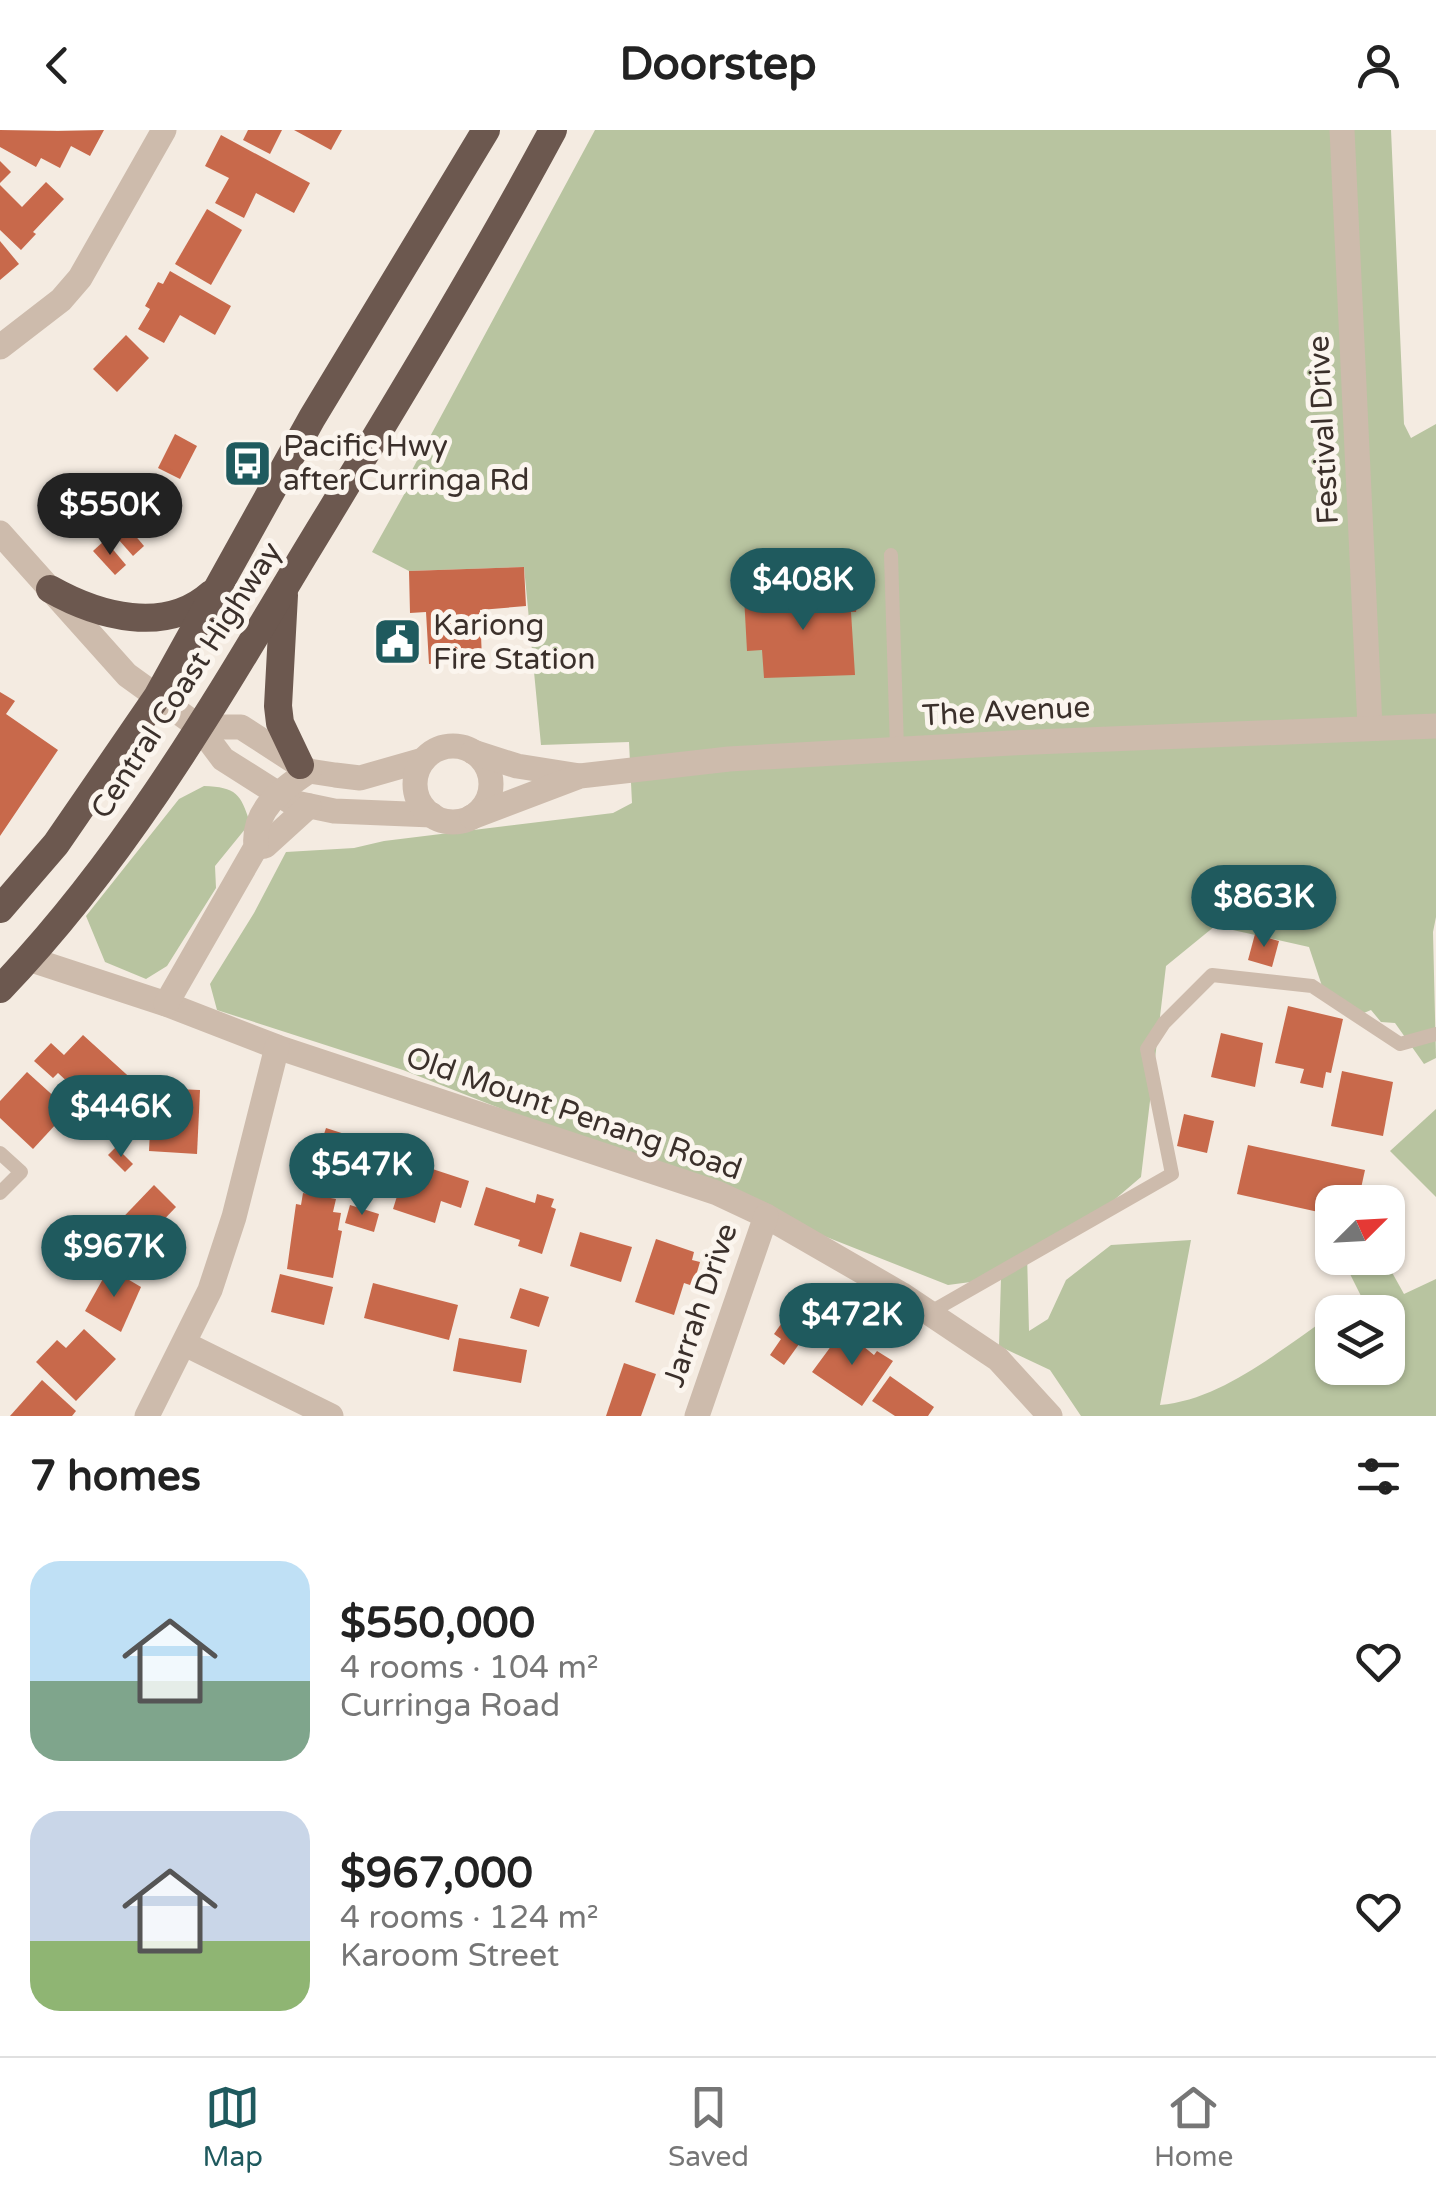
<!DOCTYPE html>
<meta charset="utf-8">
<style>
body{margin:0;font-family:"Varela Round",sans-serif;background:#f6f6f6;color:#222;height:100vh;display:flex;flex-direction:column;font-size:38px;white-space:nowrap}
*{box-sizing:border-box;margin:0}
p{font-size:32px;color:#767676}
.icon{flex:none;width:55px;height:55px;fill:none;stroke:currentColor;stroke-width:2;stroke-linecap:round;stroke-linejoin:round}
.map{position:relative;height:1286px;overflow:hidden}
.drawer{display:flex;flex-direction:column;background:#fff;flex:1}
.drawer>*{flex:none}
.needle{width:65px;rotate:66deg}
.tools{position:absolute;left:1315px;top:1055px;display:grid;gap:20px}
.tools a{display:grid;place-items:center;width:90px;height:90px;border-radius:20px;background:#fff;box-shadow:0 2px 8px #0004;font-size:50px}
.price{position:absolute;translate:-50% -85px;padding:0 22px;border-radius:35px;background:#1f5a5e;color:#fff;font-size:32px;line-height:65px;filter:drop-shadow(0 2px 5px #0008)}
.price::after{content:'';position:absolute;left:50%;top:60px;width:30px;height:22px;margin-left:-15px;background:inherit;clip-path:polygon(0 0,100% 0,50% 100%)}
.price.current{background:#222;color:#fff}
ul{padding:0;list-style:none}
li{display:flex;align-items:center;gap:30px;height:250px;padding:0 30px}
li span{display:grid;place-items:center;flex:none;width:280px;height:200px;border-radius:30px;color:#555}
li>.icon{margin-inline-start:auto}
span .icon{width:120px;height:120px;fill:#fffc;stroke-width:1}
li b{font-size:42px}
h2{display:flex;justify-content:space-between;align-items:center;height:120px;padding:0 30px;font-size:42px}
header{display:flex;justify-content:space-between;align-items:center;height:130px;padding:0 30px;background:#fff;font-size:45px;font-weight:800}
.dock{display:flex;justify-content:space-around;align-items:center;height:140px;border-top:2px solid #e0e0e0;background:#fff;font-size:28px;color:#767676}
.dock a{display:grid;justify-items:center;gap:5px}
.dock .current{color:#1f5a5e}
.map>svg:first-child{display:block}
</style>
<header><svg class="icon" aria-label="back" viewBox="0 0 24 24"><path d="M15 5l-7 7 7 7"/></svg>Doorstep<svg class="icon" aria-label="person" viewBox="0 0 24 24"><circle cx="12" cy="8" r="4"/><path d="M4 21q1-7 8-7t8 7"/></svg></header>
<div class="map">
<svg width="1436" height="1286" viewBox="0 0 1436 1286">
<rect width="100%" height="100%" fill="#f4ebe1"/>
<g fill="#b8c4a0">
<path d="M595 0H1391L1404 294 1411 308 1436 294V787L1433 802 1436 928 1424 934 1395 893 1381 892 1371 880 1359 885 1326 868 1309 817 1215 796 1166 836 1141 1047 1079 1100 1027 1123 1029 1201 1048 1189 1066 1150 1111 1115 1191 1110 1160 1275C1223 1270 1282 1218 1332 1185V1238H1388V1182H1336L1361 1166 1342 1128H1384L1404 1164 1436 1149V1286H1081L1050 1240 999 1216 1001 1148 948 1155 403 940 217 880 210 854 254 783 286 722 354 718 384 711 613 683 632 673 629 612 541 615 524 437 409 441 372 422 416 343 412 340Z"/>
<path d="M204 656C236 657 241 664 250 693L215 736 216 758 167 836 146 849 105 832 86 786 179 669Z"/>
<polygon points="1436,979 1436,1067 1390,1021"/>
</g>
<g fill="#c8694b">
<polygon points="0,0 58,1 104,0 90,26 71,16 60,38 41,28 36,37 0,17"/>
<polygon points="248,0 282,0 270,24 243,10"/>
<polygon points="294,0 342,0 331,20"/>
<polygon points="221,5 310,53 294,83 256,63 244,88 215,73 229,48 205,36"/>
<polygon points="0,31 11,42 0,53"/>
<polygon points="46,52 64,69 33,102 36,104 21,120 0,100 0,55 22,77"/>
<polygon points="207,79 242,100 211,155 175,134"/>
<polygon points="0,111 19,134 0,150"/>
<polygon points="170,141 231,176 215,205 180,185 164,213 138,199 150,179 145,176 158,152 163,154"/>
<polygon points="126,205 149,228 117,262 93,239"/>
<polygon points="175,304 197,316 180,349 158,338"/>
<polygon points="123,391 144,416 133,426 111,401"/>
<polygon points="105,410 126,435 115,445 93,421"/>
<polygon points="524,437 526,476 480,480 482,530 429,534 426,482 410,483 409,441"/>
<polygon points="847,454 859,464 856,482 851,482 855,545 764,548 762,520 747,521 744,466 828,463"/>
<polygon points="0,562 15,571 6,584 58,620 0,706"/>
<polygon points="1255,804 1279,811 1272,837 1248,830"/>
<polygon points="1288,876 1343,889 1331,943 1326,942 1323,958 1300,953 1304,939 1275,933"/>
<polygon points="1221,903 1263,913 1255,957 1211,947"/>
<polygon points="83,905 136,953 115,975 98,959 87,970 58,943 53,948 34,931 51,913 64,925"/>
<polygon points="1342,941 1393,952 1383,1006 1331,996"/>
<polygon points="27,942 69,980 33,1019 0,988 0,971"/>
<polygon points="152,958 200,960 197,1024 149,1021"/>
<polygon points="1184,984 1214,991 1207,1023 1177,1016"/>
<polygon points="326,998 385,1017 372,1060 312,1041"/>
<polygon points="1248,1015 1365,1040 1358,1072 1332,1072 1332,1085 1237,1064"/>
<polygon points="116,1017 133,1034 125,1042 108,1025"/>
<polygon points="408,1031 469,1051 461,1078 441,1071 435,1093 393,1079"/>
<polygon points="154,1055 176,1077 131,1124 109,1102"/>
<polygon points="486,1057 535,1073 537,1064 554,1069 551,1077 556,1079 542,1124 518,1116 520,1110 474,1095"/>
<polygon points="303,1063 336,1069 333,1082 341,1083 338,1100 342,1101 333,1148 287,1139 296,1074 301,1075"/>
<polygon points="350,1075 379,1084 374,1102 345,1093"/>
<polygon points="580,1102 632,1117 621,1152 570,1136"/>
<polygon points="656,1109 694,1122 692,1130 700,1132 693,1156 684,1153 674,1185 635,1172"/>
<polygon points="109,1138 141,1157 121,1202 85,1181"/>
<polygon points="280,1144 333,1157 324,1195 271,1182"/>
<polygon points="373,1153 458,1175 449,1210 364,1188"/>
<polygon points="520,1158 549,1167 539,1197 510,1188"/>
<polygon points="798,1170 835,1197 823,1214 807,1203 784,1235 770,1225 781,1209 774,1204"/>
<polygon points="84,1199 116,1229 76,1271 36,1232 57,1210 66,1218"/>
<polygon points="843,1200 874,1225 877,1221 893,1231 862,1276 812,1242"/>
<polygon points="459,1208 527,1220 521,1253 453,1241"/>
<polygon points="624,1233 656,1244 641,1286 606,1286"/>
<polygon points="890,1246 934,1277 928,1286 895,1286 872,1271"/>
<polygon points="42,1250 76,1281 72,1286 10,1286"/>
</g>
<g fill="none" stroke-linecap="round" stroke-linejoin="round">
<g stroke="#cdbbac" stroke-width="14">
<polyline points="891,425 897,619"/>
<polyline points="0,1023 21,1042 0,1063"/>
<polyline points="929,1183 1172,1044 1147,919 1164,893 1212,845 1312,856 1400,914 1436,904"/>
</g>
<g stroke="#cdbbac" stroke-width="25">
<polyline points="1342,0 1370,597"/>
<polyline points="0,217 61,170 80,148 164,0"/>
<polyline points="199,597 223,629 291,672 334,681 432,685"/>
<polyline points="199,597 241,597 309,641 335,645 360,648 423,630"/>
<circle cx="453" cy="654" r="38"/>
<polyline points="473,622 517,636 580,646"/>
<polyline points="472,687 580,646 729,629 1011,613 1436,596"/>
<polyline points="256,717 265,716 309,676"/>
<polyline points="29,829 166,874 277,917 717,1063 766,1086 901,1164 998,1229 1050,1286"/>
<path d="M166 874 256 717C252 680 282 659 309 641"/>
<polyline points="185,1214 331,1286"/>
<polyline points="147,1286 210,1160 234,1087 277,917"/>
<polyline points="697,1286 766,1086"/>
</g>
<polyline stroke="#cdbbac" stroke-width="25" points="0,403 127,545 199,597"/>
<g stroke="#6c584f" stroke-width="28">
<path d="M50 459C98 486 165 505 211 464"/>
<polyline points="284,465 278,576 280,593 300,635"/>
<polyline points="0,779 56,714 157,567 312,288 486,0"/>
<path d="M0 859C124 730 213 577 304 425 389 285 475 145 553 0"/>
</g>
</g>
<defs>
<symbol id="bus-square" viewBox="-11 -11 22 22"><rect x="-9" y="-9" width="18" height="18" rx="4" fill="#1f5a5e" stroke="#fbf5ee"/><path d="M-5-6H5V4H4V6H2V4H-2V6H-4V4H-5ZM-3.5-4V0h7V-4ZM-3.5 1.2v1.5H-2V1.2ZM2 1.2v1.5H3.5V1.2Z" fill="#fff"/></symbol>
<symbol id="civic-square" viewBox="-11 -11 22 22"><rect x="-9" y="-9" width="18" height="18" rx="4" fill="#1f5a5e" stroke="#fbf5ee"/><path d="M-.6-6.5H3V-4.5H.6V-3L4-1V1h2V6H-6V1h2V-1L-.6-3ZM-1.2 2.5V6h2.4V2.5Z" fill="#fff"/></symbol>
</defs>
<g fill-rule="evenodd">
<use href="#bus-square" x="220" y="306" width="55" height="55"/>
<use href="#civic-square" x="370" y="484" width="55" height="55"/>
</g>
<g text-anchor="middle" stroke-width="10" stroke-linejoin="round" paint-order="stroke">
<g font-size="30" fill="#3b302b" stroke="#fbf5ee">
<text transform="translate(1323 300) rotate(-93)" y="10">Festival Drive</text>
<text transform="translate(186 550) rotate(-57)" y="10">Central Coast Highway</text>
<text transform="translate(1006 581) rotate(-3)" y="10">The Avenue</text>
<text transform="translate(574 983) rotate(19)" y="10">Old Mount Penang Road</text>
<text transform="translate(700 1175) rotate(-71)" y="10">Jarrah Drive</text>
</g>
<g font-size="30" fill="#3b302b" stroke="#fbf5ee" text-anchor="start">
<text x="283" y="326">Pacific Hwy<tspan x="283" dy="34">after Curringa Rd</tspan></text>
<text x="433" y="505">Kariong<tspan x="433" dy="34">Fire Station</tspan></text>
</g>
</g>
</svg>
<div class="tools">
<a><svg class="needle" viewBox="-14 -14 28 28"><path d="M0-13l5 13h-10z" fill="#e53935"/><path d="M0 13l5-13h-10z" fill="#767676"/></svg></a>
<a><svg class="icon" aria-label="layers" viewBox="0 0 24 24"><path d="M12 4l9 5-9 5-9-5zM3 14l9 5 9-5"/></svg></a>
</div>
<b class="price current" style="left:110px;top:428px">$550K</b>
<b class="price" style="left:803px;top:503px">$408K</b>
<b class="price" style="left:1264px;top:820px">$863K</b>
<b class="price" style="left:121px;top:1030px">$446K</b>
<b class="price" style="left:362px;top:1088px">$547K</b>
<b class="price" style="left:114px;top:1170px">$967K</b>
<b class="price" style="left:852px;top:1238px">$472K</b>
</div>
<section class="drawer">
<h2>7 homes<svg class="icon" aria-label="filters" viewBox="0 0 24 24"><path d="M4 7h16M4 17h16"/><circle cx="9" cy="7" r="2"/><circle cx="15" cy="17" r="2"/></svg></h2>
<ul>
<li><span style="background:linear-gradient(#bfe0f5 60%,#7fa58c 0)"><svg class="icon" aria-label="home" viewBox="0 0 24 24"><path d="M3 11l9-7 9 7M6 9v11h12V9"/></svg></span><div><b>$550,000</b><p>4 rooms · 104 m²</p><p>Curringa Road</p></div><svg class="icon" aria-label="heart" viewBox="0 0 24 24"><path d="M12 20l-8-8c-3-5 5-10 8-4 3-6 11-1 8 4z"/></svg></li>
<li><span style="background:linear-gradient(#c9d6e8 65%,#8fb573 0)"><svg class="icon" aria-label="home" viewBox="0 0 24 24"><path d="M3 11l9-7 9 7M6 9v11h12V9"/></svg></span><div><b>$967,000</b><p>4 rooms · 124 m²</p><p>Karoom Street</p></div><svg class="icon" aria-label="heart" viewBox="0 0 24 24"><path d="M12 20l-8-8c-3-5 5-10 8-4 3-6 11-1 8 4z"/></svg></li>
</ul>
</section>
<nav class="dock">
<a class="current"><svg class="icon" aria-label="map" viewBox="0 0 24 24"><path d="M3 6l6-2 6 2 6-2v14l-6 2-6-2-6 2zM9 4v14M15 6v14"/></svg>Map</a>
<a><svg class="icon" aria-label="saved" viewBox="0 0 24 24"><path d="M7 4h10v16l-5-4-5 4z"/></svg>Saved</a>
<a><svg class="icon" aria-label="home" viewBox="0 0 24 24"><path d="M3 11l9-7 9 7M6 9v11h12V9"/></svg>Home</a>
</nav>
